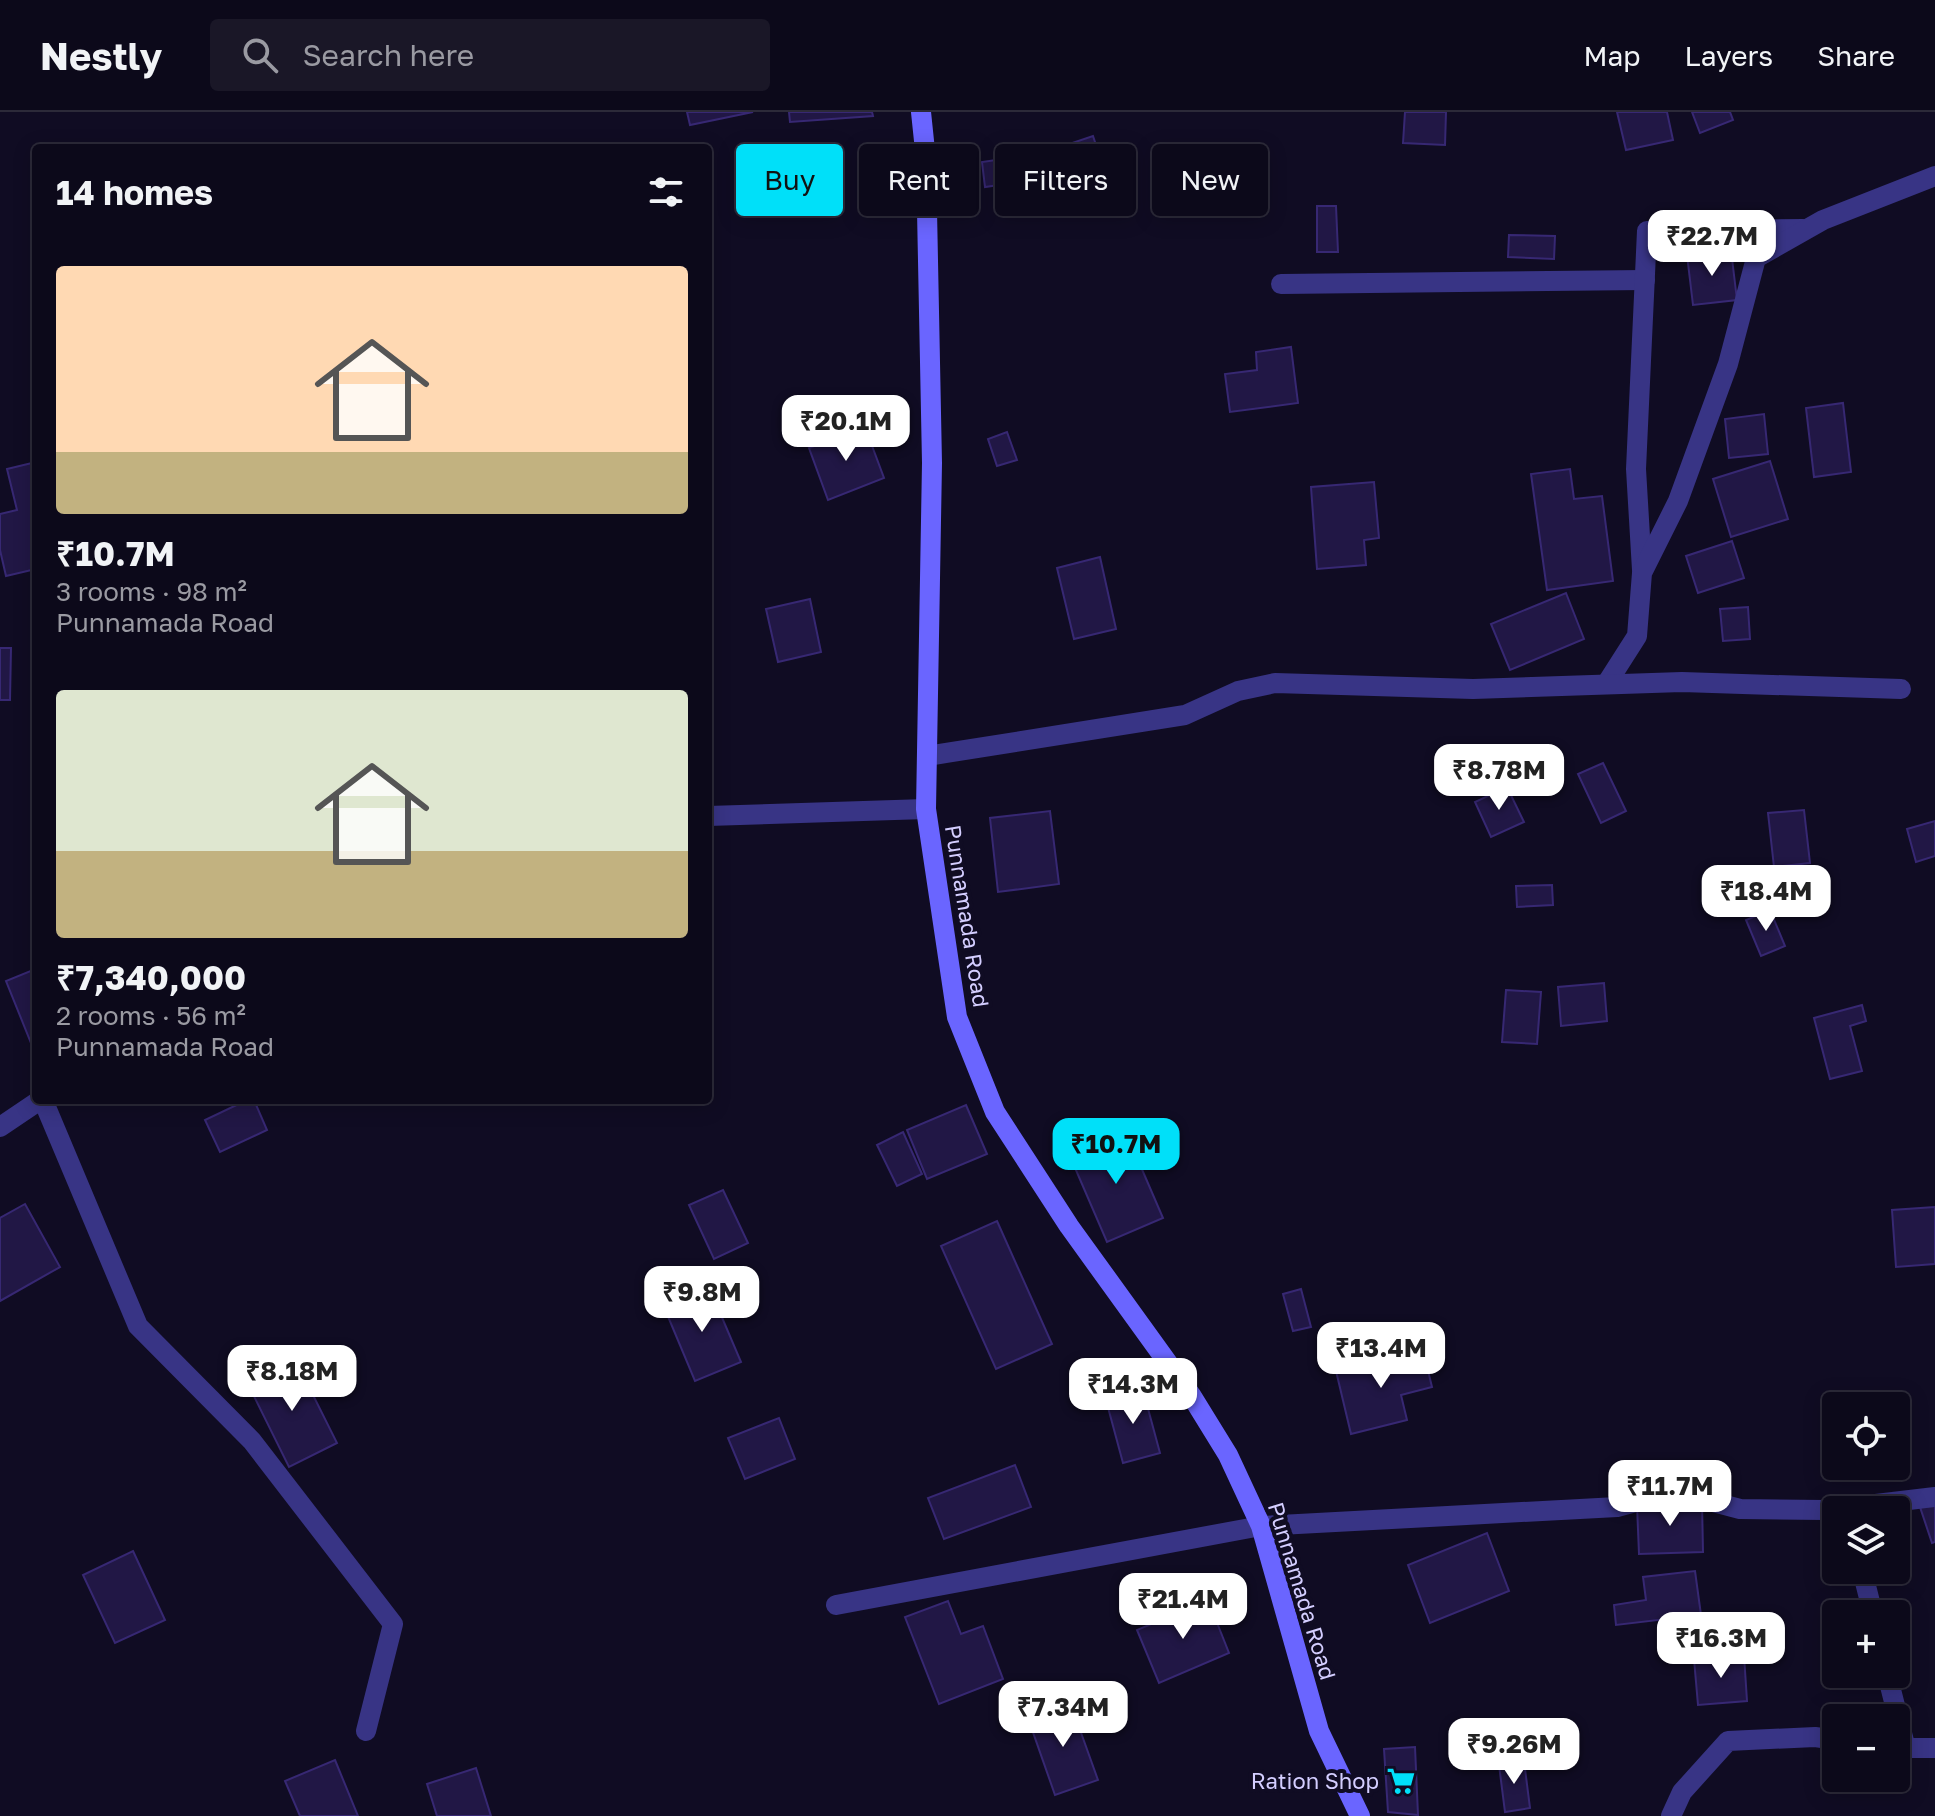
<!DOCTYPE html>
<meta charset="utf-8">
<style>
body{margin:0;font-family:"Golos Text",sans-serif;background:#1a1727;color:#f1f3f6;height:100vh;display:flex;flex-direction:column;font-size:30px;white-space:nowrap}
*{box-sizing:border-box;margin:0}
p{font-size:26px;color:#9a9aa2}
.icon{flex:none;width:44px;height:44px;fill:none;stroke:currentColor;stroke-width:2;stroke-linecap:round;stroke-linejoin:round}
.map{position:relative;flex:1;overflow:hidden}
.side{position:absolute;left:32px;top:32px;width:680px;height:960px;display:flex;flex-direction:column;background:#0c091a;border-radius:8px;box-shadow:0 4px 20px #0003,0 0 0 2px #2c2a39}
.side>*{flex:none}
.hud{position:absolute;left:736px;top:32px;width:760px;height:72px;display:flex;gap:16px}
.tools{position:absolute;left:1822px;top:1280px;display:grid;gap:16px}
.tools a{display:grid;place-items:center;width:88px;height:88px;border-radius:8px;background:#0c091a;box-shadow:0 4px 20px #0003,0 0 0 2px #2c2a39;font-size:40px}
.price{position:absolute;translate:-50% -68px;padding:0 18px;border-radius:16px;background:#fff;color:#222;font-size:26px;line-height:52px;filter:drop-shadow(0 2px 4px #0008)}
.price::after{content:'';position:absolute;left:50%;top:48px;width:24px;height:18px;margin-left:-12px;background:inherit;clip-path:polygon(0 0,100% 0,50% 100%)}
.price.current{background:#00e0f9;color:#111}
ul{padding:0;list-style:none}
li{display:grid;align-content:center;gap:16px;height:424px;padding:0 24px}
li span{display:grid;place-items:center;height:248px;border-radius:8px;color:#555}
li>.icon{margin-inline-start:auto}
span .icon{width:144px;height:144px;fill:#fffc;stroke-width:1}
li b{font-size:34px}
h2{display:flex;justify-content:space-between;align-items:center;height:96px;padding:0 24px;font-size:34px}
.tag{padding:0 28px;border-radius:8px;background:#0c091a;box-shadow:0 4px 20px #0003,0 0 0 2px #2c2a39;font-size:28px;line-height:72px}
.tag.current{background:#00e0f9;color:#111}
header{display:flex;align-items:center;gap:48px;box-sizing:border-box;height:112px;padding:0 40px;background:#0c091a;border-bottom:2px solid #2c2a39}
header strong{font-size:38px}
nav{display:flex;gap:44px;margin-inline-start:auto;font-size:28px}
.search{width:560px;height:72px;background:#1a1727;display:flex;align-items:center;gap:20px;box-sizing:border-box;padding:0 28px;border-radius:8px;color:#9a9aa2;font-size:30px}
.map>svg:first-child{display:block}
</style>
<header>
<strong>Nestly</strong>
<div class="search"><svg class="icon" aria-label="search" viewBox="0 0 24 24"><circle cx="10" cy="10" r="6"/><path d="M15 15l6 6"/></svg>Search here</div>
<nav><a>Map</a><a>Layers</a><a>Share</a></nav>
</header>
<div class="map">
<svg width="1935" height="1704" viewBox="0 0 1935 1704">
<rect width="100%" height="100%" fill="#100c23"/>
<g fill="#211745" stroke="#372873" stroke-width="2">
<polygon points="687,0 753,0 690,13"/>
<polygon points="789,0 872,0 873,4 790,10"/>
<polygon points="1405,0 1446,0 1445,33 1403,31"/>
<polygon points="1617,0 1667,0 1673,28 1626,38"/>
<polygon points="1692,0 1730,0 1733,8 1700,21"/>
<polygon points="1093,24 1109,72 1060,89 1056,77 1031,85 1019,49"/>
<polygon points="1010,46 1013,71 985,75 982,50"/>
<polygon points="1317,94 1336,94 1338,140 1317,140"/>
<polygon points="1509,123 1555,124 1554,147 1508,145"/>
<polygon points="1731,138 1737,188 1693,193 1687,143"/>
<polygon points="1291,235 1298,291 1230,300 1225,262 1257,258 1256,240"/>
<polygon points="1843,291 1851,360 1814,365 1806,296"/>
<polygon points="1764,302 1768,342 1729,346 1725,307"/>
<polygon points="865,315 884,366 828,388 809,336"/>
<polygon points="1007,320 1017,348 997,354 988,327"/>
<polygon points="1770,349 1788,407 1731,425 1713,367"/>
<polygon points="36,350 36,457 6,464 0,438 0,402 17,398 7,357"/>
<polygon points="1570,357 1574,387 1602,384 1613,469 1547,478 1531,362"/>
<polygon points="1374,370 1379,426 1364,428 1366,453 1317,457 1311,375"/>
<polygon points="1732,429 1744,466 1698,481 1686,444"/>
<polygon points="1100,445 1116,517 1074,527 1057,456"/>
<polygon points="1566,481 1584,527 1510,558 1491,512"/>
<polygon points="810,487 821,540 778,550 766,497"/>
<polygon points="1748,495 1750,527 1723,529 1720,497"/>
<polygon points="0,536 11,536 10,588 0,588"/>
<polygon points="1603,651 1626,699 1601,711 1578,662"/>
<polygon points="1507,675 1524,710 1491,725 1475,690"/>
<polygon points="1804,698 1810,751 1774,755 1768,701"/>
<polygon points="1050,699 1059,772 998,780 990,706"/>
<polygon points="1935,709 1935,744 1916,750 1907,717"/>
<polygon points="1552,773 1553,793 1517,795 1516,774"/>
<polygon points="1770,798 1785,834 1761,844 1746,808"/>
<polygon points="33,858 36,866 36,935 33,936 6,869"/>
<polygon points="1604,871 1607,909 1561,914 1558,875"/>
<polygon points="1506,878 1541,880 1537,932 1502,930"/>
<polygon points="1862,893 1866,909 1850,914 1862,959 1830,967 1814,906"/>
<polygon points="247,988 254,988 267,1018 220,1040 205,1008"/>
<polygon points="966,993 987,1042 927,1067 907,1018"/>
<polygon points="1125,1018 1163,1106 1107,1130 1069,1042"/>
<polygon points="903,1020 922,1062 897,1074 877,1033"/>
<polygon points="723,1078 748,1131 714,1147 689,1093"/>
<polygon points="25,1092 60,1155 0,1189 0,1106"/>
<polygon points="1935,1095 1935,1152 1896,1155 1892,1098"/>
<polygon points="997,1109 1052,1232 996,1257 941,1134"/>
<polygon points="709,1175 741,1250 695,1269 664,1195"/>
<polygon points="1301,1177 1311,1215 1293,1219 1283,1182"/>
<polygon points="1423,1238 1432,1275 1401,1283 1407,1308 1351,1322 1336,1259"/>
<polygon points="295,1247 337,1331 289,1355 247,1270"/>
<polygon points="1143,1278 1160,1341 1123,1351 1106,1288"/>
<polygon points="779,1306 795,1347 745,1367 728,1326"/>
<polygon points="1015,1353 1031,1395 944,1427 928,1386"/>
<polygon points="1935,1386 1935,1430 1932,1431 1919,1392"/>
<polygon points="1702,1390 1703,1440 1639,1442 1637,1393"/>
<polygon points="1487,1421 1509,1479 1430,1511 1408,1453"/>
<polygon points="133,1439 165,1508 115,1531 83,1463"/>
<polygon points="1695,1459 1701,1503 1616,1513 1614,1493 1646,1488 1643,1465"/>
<polygon points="1208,1488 1229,1541 1159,1571 1137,1518"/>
<polygon points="948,1489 961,1522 983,1514 1003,1567 939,1592 905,1505"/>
<polygon points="1744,1543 1747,1589 1698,1593 1694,1547"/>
<polygon points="1070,1590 1098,1668 1055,1683 1028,1606"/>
<polygon points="1415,1635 1418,1703 1388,1700 1384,1637"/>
<polygon points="335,1648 358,1704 300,1704 285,1669"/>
<polygon points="1524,1649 1530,1696 1505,1700 1499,1653"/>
<polygon points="476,1656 491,1704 437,1704 427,1672"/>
</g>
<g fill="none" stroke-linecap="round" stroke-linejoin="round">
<g stroke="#383485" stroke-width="20">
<polyline points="1281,172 1645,168"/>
<polyline points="1642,458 1636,357 1647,119 1803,117"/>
<polyline points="1607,571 1637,524 1642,461 1678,389 1728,252 1756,146 1823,108 1935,64"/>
<polyline points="927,644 1185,603 1238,579 1275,571 1473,577 1682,570 1901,577"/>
<polyline points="43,988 138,1214 252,1329 393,1512 366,1619"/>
<polyline points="1862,1458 1873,1502"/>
<polyline points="836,1493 1261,1414 1617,1395 1639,1389 1702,1387 1740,1397 1825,1398 1935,1385"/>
<polyline points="1887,1562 1906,1637"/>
<polyline points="1896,1636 1935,1636"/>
<polyline points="1671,1704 1682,1680 1728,1629 1815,1625 1836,1628"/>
</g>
<g stroke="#383485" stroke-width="20">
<polyline points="708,704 926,697"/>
<polyline points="0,1015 40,988"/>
</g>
<polyline stroke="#6a65ff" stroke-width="20" points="921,0 926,48 932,351 926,697 957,905 995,1000 1069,1114 1191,1283 1228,1343 1261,1414 1319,1619 1360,1704"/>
</g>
<defs>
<symbol id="supermarket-bare" viewBox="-9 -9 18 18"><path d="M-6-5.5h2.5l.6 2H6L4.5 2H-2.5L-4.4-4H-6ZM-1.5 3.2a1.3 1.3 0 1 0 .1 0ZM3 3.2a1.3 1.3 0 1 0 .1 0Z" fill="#00e0f9" stroke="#100c23" stroke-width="2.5" paint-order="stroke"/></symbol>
</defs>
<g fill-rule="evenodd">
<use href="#supermarket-bare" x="1381" y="1649" width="40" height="40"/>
</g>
<g text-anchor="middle" stroke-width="8" stroke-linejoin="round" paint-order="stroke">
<g font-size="22" fill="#d4ceff" stroke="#100c23">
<text transform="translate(967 804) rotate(81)" y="8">Punnamada Road</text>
<text transform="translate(1302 1479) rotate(73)" y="8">Punnamada Road</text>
</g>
<g font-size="22" fill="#d4ceff" stroke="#100c23" text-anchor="end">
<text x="1379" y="1677">Ration Shop</text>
</g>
</g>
</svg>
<div class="tools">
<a><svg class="icon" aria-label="locate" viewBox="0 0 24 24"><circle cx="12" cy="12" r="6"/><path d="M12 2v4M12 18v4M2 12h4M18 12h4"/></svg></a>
<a><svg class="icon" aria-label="layers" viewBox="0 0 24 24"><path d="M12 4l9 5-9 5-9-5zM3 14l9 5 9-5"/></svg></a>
<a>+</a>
<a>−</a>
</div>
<b class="price" style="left:1712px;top:166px">₹22.7M</b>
<b class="price" style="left:846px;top:351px">₹20.1M</b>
<b class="price" style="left:1499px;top:700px">₹8.78M</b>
<b class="price" style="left:1766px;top:821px">₹18.4M</b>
<b class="price current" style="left:1116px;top:1074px">₹10.7M</b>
<b class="price" style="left:702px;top:1222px">₹9.8M</b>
<b class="price" style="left:1381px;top:1278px">₹13.4M</b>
<b class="price" style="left:292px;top:1301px">₹8.18M</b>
<b class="price" style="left:1133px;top:1314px">₹14.3M</b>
<b class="price" style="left:1670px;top:1416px">₹11.7M</b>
<b class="price" style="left:1183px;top:1529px">₹21.4M</b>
<b class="price" style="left:1721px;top:1568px">₹16.3M</b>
<b class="price" style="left:1063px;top:1637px">₹7.34M</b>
<b class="price" style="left:1514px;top:1674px">₹9.26M</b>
<div class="hud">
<a class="tag current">Buy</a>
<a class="tag">Rent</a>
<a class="tag">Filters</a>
<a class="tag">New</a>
</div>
<section class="side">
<h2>14 homes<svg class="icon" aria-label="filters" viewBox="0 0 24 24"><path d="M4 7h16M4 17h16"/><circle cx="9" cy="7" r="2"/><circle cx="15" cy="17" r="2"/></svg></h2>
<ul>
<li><span style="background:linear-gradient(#ffd9b3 75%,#c2b280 0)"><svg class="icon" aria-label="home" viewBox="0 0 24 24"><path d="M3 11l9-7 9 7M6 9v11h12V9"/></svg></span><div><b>₹10.7M</b><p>3 rooms · 98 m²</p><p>Punnamada Road</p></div></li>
<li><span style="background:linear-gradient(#dfe7d0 65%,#c2b280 0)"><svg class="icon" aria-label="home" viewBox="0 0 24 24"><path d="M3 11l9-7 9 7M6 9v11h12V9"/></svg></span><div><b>₹7,340,000</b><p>2 rooms · 56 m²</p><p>Punnamada Road</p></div></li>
</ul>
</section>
</div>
